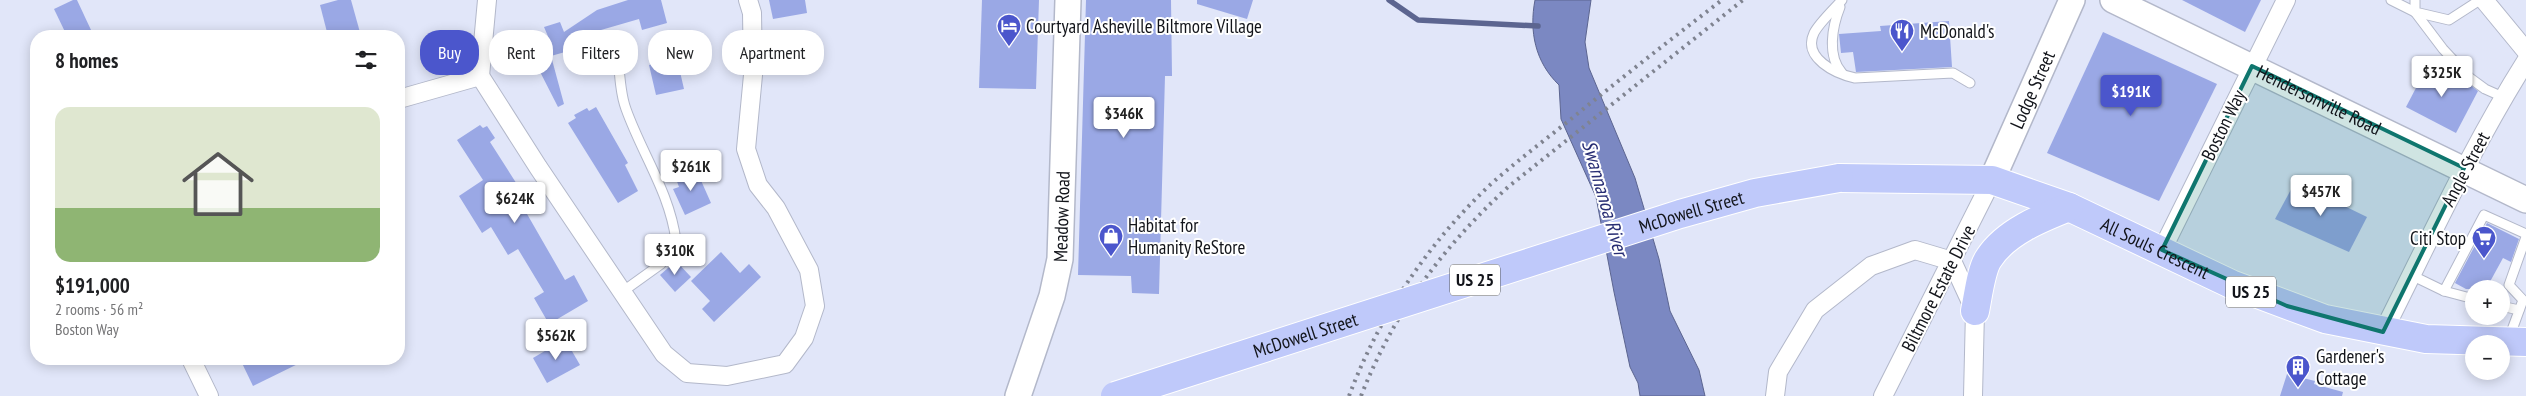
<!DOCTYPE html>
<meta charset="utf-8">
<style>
body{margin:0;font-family:"PT Sans Narrow",sans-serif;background:#f6f6f6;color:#202124;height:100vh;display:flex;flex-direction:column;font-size:19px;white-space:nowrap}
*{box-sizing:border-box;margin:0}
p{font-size:16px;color:#757577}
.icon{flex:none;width:28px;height:28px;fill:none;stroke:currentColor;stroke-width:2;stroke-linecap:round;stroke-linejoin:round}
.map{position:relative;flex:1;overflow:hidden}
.drawer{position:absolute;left:30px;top:30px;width:375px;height:335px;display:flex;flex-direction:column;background:#fff;border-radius:20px;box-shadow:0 2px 12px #0003}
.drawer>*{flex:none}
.hud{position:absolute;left:420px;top:30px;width:475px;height:45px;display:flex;gap:10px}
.fabs{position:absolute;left:2465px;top:280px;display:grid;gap:10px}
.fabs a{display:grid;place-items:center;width:45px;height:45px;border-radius:50%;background:#fff;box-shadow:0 2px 12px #0003;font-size:25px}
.price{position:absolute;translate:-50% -42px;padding:0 11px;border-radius:5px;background:#fff;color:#222;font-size:16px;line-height:32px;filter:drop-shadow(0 1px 2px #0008)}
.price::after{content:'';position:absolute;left:50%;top:30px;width:15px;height:11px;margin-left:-8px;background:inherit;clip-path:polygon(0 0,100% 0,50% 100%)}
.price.selected{background:#4b56cc;color:#fff}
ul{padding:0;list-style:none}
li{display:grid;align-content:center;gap:10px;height:265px;padding:0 25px}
li span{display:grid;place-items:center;height:155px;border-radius:15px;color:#555}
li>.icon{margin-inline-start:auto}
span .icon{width:90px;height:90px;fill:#fffc;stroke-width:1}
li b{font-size:21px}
h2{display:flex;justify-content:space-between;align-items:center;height:60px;padding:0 25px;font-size:21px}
.tag{padding:0 18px;border-radius:20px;background:#fff;box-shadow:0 2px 12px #0003;font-size:18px;line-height:45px}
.tag.selected{background:#4b56cc;color:#fff}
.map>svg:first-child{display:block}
</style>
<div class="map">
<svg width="2526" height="396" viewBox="0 0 2526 396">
<rect width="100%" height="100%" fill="#e1e6f9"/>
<path fill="#7b88c2" stroke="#5c6590" d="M1535 0H1591L1585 42 1589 68 1635 178 1659 259 1670 311 1699 370 1705 396H1640L1638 383 1630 367 1614 292 1596 197 1561 119 1559 85C1535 62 1529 31 1535 0Z"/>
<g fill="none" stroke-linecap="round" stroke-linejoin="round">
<polyline stroke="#5c6590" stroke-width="5.5" points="1389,0 1418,20 1538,26"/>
</g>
<g fill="#9aa8e5">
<polygon points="73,0 77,0 91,30 79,36 67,36 54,9"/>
<polygon points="338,0 351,0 361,36 328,36 320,5"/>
<polygon points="628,0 661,0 667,23 642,30 639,19 601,30 572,50 551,56 564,104 558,107 534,60 521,64 519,58 550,41 544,27 560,22 564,32 597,10"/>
<polygon points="769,0 805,0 807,13 773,19"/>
<polygon points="982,0 1039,0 1036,89 979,88"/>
<polygon points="1086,0 1171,0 1172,76 1165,76 1159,294 1132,293 1131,276 1078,275"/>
<polygon points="1197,0 1253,0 1247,19 1197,4"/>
<polygon points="2182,0 2261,0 2245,32"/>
<polygon points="1949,21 1952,67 1856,72 1853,52 1841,53 1839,34 1881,31 1880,26"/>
<polygon points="2103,32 2217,84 2159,201 2047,153"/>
<polygon points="810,41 812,67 780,70 779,57 775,57 774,44"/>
<polygon points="675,50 684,89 656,95 649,65 657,63 655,55"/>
<polygon points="2429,63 2464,80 2478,91 2456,133 2406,107"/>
<polygon points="596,107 628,163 625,165 638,191 618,203 568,123 576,118 574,115 587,108 589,111"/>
<polygon points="480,125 483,128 487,126 495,138 490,142 529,203 523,207 565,280 574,275 588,301 549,324 534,298 544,292 518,249 508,255 491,227 482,233 459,196 483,180 457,140"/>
<polygon points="691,168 696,178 699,176 711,203 685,215 673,189 679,187 675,176"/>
<polygon points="2295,182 2367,217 2349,252 2275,219"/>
<polygon points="2487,223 2519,239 2511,262 2503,258 2486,289 2466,289 2455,283"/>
<polygon points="721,252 740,273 749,264 761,277 714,322 702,309 710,301 691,281"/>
<polygon points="676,261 691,277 675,292 660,275"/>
<polygon points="565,339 580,365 547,383 533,358"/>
<polygon points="240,359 308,359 253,386"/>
<polygon points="2287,374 2315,381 2314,384 2343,392 2342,396 2280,396"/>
</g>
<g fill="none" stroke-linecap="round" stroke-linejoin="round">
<defs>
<g id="service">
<path d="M1842 0C1834 9 1819 23 1814 33 1802 58 1836 74 1855 78L1953 73 1970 83"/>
<polyline points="2391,0 2415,12 2443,49 2470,78 2485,89 2503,97"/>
<polyline points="2415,0 2415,12 2449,20 2480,0"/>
<path d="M1840 7C1832 27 1827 56 1842 73"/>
<path d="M617 41C619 61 619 91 626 109 642 154 670 193 676 241L661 264 622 292"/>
<polyline points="2411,275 2444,291 2474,299"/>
<polyline points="2444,291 2484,215 2526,234"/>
<polyline points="2501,306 2519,310"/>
<polyline points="2509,338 2523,300 2509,285 2526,237"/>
</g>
<g id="minor">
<polyline points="2484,0 2526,51"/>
<polyline points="480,76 538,167 664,354 687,373 727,376 785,364 804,338 815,306 809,270 776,208 758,185 746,149 753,75 752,13 748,0"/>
<polyline points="399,99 480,76 487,0"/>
<polyline points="2162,250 2286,0"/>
<path d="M2383 332C2429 241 2471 148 2526 61"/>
<polyline points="191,359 209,396"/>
<polyline points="1775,396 1778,372 1815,310 1871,266 1915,250 1952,261 1975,311 1973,396"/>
<polyline points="1883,396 1992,180"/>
</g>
<g id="secondary">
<path id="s1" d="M2113 0 2526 200"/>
<path id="s2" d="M1992 180 2072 0"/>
<path id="s3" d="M1018 396 1052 296 1060 259 1068 0"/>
</g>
<g id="primary">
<path id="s4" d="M1839 178 1992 180 2069 207 2231 284 2325 319 2426 339 2526 342"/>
<path d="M1975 311C1978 297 1981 269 1989 258 2006 232 2041 218 2069 207"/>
</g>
</defs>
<use href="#service" stroke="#b3b8ca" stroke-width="11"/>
<use href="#minor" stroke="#b3b8ca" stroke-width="20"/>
<use href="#secondary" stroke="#b3b8ca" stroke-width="28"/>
<use href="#primary" stroke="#fff" stroke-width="30"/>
<use href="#service" stroke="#fff" stroke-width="9"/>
<use href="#minor" stroke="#fff" stroke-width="18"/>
<use href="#secondary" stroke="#fff" stroke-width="25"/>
<use href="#primary" stroke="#bfc9fa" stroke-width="28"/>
<g stroke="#7f8390" stroke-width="4" stroke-dasharray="2.5 5" stroke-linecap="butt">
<path d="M1349 396C1379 316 1428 243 1491 184 1520 158 1552 135 1582 110 1628 73 1675 36 1722 0"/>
<path d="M1361 396C1394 312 1442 248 1508 187L1743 0"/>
</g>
<defs>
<g id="primary-bridge">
<path id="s5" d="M1115 396 1680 214 1755 193 1839 178"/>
</g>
</defs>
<use href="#primary-bridge" stroke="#fff" stroke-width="30" stroke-linecap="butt"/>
<use href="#primary-bridge" stroke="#bfc9fa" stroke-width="28"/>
</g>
<path fill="#0f766e" fill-opacity="0.2" stroke="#0f766e" stroke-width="4" stroke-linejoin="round" d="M2252 66 2464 168 2383 332 2287 306 2162 250Z"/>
<defs>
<symbol id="hotel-pin" viewBox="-11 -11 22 30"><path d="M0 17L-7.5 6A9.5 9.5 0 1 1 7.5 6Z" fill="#4b56cc" stroke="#fff"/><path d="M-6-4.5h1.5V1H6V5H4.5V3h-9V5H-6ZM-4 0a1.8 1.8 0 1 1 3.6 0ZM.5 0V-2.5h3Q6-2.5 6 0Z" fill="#fff"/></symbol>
<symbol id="restaurant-pin" viewBox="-11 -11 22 30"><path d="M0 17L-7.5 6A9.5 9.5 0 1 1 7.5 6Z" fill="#4b56cc" stroke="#fff"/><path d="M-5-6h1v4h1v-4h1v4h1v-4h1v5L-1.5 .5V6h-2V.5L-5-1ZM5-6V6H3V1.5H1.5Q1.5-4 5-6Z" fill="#fff"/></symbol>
<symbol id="shop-pin" viewBox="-11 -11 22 30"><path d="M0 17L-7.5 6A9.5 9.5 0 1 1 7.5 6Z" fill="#4b56cc" stroke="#fff"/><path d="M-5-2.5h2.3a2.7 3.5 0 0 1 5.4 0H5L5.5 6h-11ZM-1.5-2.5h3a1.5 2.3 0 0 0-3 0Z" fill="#fff"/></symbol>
<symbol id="supermarket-pin" viewBox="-11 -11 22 30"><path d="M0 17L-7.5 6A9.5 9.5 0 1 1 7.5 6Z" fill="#4b56cc" stroke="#fff"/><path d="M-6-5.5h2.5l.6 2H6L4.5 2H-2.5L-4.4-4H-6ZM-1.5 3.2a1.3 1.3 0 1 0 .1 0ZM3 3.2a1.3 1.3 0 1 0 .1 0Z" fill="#fff"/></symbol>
<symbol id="building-pin" viewBox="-11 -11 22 30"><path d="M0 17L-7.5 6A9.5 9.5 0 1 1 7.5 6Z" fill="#4b56cc" stroke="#fff"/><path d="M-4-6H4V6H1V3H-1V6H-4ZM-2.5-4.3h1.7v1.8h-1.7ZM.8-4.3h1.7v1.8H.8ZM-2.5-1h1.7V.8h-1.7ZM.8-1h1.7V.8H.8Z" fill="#fff"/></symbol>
</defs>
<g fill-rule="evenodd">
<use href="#hotel-pin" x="995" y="12" width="28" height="38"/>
<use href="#restaurant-pin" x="1888" y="17" width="28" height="38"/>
<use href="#shop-pin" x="1097" y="222" width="28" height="38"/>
<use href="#supermarket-pin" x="2470" y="224" width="28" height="38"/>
<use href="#building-pin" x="2284" y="353" width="28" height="38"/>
</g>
<g text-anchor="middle" stroke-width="4" stroke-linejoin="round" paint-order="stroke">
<g fill="#fff" stroke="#595a5f" stroke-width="1">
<rect x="1450" y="264.5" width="50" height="31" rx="4"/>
<rect x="2226" y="276.5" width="50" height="31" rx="4"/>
</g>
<g font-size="18" font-weight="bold" fill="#12141a">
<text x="1475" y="286">US 25</text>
<text x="2251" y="298">US 25</text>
</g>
<g font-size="19" fill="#12141a" stroke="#fff" text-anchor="start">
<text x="1026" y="33">Courtyard Asheville Biltmore Village</text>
<text x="1920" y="38">McDonald's</text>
<text x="1128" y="232">Habitat for<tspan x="1128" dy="22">Humanity ReStore</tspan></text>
<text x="2466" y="245" text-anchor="end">Citi Stop</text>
<text x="2316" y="363">Gardener's<tspan x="2316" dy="22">Cottage</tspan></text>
</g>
<g font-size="19" fill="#12141a" stroke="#fff">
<text dy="7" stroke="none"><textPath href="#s2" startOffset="99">Lodge Street</textPath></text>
<text dy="7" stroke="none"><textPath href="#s1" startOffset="229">Hendersonville Road</textPath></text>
<text transform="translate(2223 125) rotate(-64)" y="7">Boston Way</text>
<text transform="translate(2465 169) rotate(-62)" y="7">Angle Street</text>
<text dy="7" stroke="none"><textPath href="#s5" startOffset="605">McDowell Street</textPath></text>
<text dy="7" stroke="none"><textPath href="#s3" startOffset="186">Meadow Road</textPath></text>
<text dy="7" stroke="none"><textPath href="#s4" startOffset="330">All Souls Crescent</textPath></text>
<text transform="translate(1938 288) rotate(-63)" y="7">Biltmore Estate Drive</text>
<text dy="7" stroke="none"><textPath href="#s5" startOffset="200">McDowell Street</textPath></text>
</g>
<g font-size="20" font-style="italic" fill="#282e74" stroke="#fff">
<text transform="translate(1605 198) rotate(74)" y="7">Swannanoa River</text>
</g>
</g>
</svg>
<div class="fabs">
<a>+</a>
<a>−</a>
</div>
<b class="price" style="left:2442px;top:98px">$325K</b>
<b class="price selected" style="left:2131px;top:117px">$191K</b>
<b class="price" style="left:1124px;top:139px">$346K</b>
<b class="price" style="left:691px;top:192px">$261K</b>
<b class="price" style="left:2321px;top:217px">$457K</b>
<b class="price" style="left:515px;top:224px">$624K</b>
<b class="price" style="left:675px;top:276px">$310K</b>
<b class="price" style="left:556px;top:361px">$562K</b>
<div class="hud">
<a class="tag selected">Buy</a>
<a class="tag">Rent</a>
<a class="tag">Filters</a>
<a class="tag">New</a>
<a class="tag">Apartment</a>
</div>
<section class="drawer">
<h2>8 homes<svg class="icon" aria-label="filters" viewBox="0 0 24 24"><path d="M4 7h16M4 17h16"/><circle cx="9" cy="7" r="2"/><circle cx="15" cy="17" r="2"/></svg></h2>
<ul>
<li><span style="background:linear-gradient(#dfe7d0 65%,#8fb573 0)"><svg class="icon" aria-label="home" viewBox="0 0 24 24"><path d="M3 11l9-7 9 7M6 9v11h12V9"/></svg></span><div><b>$191,000</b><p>2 rooms · 56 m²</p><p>Boston Way</p></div></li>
</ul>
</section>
</div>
